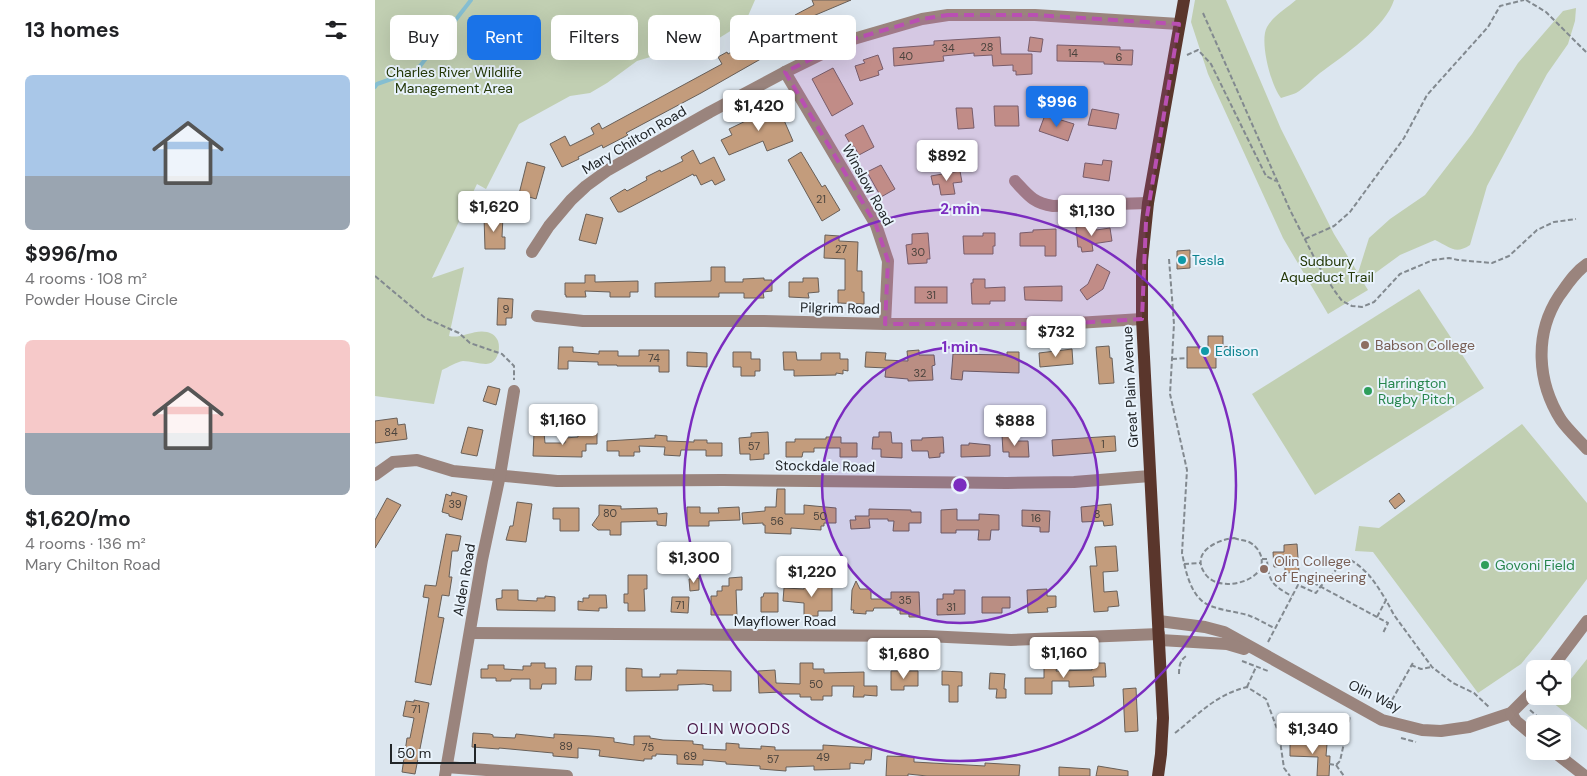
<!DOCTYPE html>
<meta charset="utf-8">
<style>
body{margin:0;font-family:"DM Sans",sans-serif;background:#f2f2f2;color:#202124;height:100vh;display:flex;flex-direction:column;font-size:19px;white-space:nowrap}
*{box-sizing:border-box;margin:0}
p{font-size:16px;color:#757577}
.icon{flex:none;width:28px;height:28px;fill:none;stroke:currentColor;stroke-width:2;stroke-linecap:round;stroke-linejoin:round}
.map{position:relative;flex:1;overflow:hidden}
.side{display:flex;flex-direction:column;background:#fff;width:375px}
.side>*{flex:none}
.guide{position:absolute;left:15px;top:15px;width:475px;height:45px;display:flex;gap:10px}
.tools{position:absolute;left:1151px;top:660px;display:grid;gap:10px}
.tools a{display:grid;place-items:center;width:45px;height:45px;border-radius:8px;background:#fff;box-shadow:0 5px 20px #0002;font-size:25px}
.scale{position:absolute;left:15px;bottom:12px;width:86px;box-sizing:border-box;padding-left:5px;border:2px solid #212528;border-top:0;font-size:14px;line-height:18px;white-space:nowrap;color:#212528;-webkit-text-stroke:4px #e9f3fc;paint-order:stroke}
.price{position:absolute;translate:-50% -42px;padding:0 11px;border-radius:5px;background:#fff;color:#222;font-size:16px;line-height:32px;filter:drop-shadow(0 1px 2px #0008)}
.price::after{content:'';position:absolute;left:50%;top:30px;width:15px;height:11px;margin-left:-8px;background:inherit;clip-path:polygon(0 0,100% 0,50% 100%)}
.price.active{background:#1a73e8;color:#fff}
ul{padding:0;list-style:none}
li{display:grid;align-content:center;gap:10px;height:265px;padding:0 25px}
li span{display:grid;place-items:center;height:155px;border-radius:8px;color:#555}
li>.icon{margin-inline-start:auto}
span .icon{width:90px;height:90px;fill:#fffc;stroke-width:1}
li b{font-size:21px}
h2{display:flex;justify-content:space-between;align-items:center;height:60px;padding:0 25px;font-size:21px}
.tag{padding:0 18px;border-radius:8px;background:#fff;box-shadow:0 5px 20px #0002;font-size:18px;line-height:45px}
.tag.active{background:#1a73e8;color:#fff}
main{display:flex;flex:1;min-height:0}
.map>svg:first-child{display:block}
</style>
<main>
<section class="side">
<h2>13 homes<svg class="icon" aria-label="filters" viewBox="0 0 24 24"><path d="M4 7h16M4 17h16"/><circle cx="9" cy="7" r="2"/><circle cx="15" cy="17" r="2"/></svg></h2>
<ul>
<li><span style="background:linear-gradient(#a9c7e8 65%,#9aa5b1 0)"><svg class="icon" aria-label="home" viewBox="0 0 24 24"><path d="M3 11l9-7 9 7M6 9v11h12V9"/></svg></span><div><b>$996/mo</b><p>4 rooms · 108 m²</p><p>Powder House Circle</p></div></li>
<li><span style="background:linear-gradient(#f6c9c9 60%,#9aa5b1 0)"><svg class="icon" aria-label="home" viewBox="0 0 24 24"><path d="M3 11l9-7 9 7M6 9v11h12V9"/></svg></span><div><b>$1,620/mo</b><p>4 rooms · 136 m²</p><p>Mary Chilton Road</p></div></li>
</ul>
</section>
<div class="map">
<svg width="1212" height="776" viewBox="0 0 1212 776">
<rect width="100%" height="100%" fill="#dce6ef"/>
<g fill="#c1cfb2">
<path d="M0 0H380L373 16 365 25 333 45 301 56 282 55 262 61 232 83 215 93 195 96 144 124 111 189 102 184 57 278 89 267 74 336C86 339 99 329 112 332 117 333 121 336 123 341 126 350 122 364 111 364 103 364 96 361 88 361 81 362 74 367 67 370L59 404 0 396Z"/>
<path d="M820 0H851L906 129 959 234 983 273 994 238 1015 219 1050 195 1097 134 1143 63 1188 11 1201 8 1200 21 1193 44 1172 74 1112 186 1095 245C1080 255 1075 247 1060 240L1025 255 988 282 993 290 953 314 908 238 833 74 816 22Z"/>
<path d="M921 0H1019C1011 27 968 56 945 73 937 79 930 88 921 93 917 95 911 96 906 98 896 86 884 41 892 27 898 16 912 8 921 0Z"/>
<polygon points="1044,289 1109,388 940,495 877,394"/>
<polygon points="1147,424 1212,503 1212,579 1165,641 1146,664 1103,693 998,552 980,551 984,526 1004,528"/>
<polygon points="1212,659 1212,730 1177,702 1182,696 1188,696 1188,689"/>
</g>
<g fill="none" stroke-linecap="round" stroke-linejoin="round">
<polyline stroke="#85bed1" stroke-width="4" points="0,87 2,84 42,70 96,0"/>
</g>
<g fill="#c39c7c" stroke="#685f58">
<polygon points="437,0 476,0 424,22 420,15 439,5"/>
<polygon points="419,20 427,33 397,49 398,52 326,93 251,133 253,135 228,148 227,145 203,157 204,159 187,167 175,144 190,136 195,146 219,134 216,128 224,123 227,129 347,64 343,57 352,52 353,54 388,34 390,36"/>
<polygon points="625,37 626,54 657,54 657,74 641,75 641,71 638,71 638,65 618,66 617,55 599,56 599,53 568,56 569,61 519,66 518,48 559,45 559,41"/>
<polygon points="655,37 668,39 666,52 653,51"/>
<polygon points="682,45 745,47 745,50 758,50 757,65 729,64 729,62 682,61"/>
<polygon points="503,55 508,69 503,71 504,75 485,81 480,66 490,63 488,60"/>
<polygon points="458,68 478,104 457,116 437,79"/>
<polygon points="402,104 418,141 392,151 388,141 354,155 346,140 357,135 354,129 379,117 378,113"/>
<polygon points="619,106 643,106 644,126 620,126"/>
<polygon points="581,108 597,108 599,128 583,129"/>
<polygon points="717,109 744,114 741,129 713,125"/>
<polygon points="670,115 699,124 693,141 664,131"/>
<polygon points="488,125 499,147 484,155 479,146 477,147 470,135"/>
<polygon points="318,150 325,164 339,157 350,180 340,185 337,180 326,185 321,175 319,176 318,174 246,212 243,212 235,198 250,189 252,191 272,180 271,177 285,170 286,172 308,161 306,157"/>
<polygon points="426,152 447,187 450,185 465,210 447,221 413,160"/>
<polygon points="728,160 737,161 734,181 708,177 710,163 727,165"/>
<polygon points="152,162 170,167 161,199 144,194"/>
<polygon points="506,165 520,189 506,197 492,172"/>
<polygon points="585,171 587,182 578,183 580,194 566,195 564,184 558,185 556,176"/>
<polygon points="211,214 228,218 221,244 204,240"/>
<polygon points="109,216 128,216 127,237 130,237 130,249 110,249"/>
<polygon points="721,225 721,230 735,228 737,241 717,244 718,251 707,252 706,247 703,247 701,227"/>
<polygon points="681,229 681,256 670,256 670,246 645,246 645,233 658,232 658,230"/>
<polygon points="553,233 555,259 552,259 552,263 533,264 531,245 537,244 537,234"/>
<polygon points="608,233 620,233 620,246 618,246 618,254 589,254 588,236 608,236"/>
<polygon points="450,235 464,236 464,241 483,242 482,271 487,271 487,292 489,292 489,304 463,303 463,290 470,290 470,259 449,258"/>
<polygon points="815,250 815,268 802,269 802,251"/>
<polygon points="722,264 735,272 728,289 712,300 705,290 713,284"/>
<polygon points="336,267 350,267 350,282 368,282 368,279 389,278 389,280 397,280 397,291 388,292 389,298 369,298 369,293 344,293 344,297 280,297 280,283 336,281"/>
<polygon points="210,275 220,275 220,282 263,281 263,292 255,292 255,297 235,297 235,292 210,291 211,297 191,297 191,295 190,295 190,283 210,283"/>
<polygon points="428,278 443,278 444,292 433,293 434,298 414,297 414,282 428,282"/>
<polygon points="598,279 610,279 610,288 630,287 630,301 615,301 615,304 597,304 596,283 598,283"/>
<polygon points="687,286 687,301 650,300 649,287"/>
<rect x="540" y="287" width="32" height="16"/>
<polygon points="123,298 138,299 137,318 131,318 131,325 122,325"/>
<polygon points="833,336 848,336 848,347 858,346 858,355 841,355 841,368 812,368 812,347 833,347"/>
<polygon points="734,346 735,358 737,358 739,383 724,384 721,347"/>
<polygon points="184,347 198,347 198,352 224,354 224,351 243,351 243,356 264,356 264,350 294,350 294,372 284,372 284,366 242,366 242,365 223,365 223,362 193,361 193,369 183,369"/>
<polygon points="697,349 698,364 665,367 664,353"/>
<polygon points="544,350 544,355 559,355 560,365 557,366 558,380 533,381 533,379 510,377 511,368 490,367 491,352 511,353 510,360 533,361 532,351"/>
<polygon points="312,352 332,353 332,367 312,366"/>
<polygon points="358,352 376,352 376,359 385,359 385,371 380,371 380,376 366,376 366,367 358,367"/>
<polygon points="408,352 421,352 422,360 446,360 446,353 465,353 465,359 473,359 473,371 468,370 468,374 461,373 461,375 419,376 419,370 409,370"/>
<polygon points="632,352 644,352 644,373 588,371 587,380 576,379 578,354 632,355"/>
<polygon points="113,386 125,389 121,405 108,401"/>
<polygon points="22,418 23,425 30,424 32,439 0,443 0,421"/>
<polygon points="93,427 108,430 102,456 86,453"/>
<polygon points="393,432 394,454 389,454 389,459 375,460 375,454 365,454 364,438 376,437 376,433"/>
<polygon points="504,432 516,432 517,443 527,443 527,458 506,457 506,449 497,449 498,437 504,437"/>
<polygon points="159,433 169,433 170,443 190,443 190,438 203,437 203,433 222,433 222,444 211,444 211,451 207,451 207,457 158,456"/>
<polygon points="280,435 292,436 292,441 319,442 319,440 332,440 332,443 347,443 347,456 331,456 331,450 306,450 305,456 289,455 290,447 264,446 265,452 259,452 259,456 244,456 244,451 232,451 232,441 280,438"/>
<polygon points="627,435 638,435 639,441 653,441 654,457 634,457 634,452 628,452"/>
<polygon points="740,436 741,451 678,456 677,440"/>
<polygon points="451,437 466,437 466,443 482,443 482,457 465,457 465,448 439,448 439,452 428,452 427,457 411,457 411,442 420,442 420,439 451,439"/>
<polygon points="568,437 569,453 565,453 565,457 554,458 553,451 537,451 536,440 547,440 547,438"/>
<polygon points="594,443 615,445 615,456 586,457 586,445 594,445"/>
<polygon points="402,489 410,489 410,514 429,514 429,505 461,508 461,523 449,523 449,526 446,526 446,530 416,528 416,534 390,533 390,525 388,525 388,523 368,524 367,513 390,511 390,507 401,507"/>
<polygon points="77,492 92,496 87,520 74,516 74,514 67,512 71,494 76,496"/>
<polygon points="1024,493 1030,501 1020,509 1014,501"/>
<polygon points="12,498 26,505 0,548 0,520"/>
<polygon points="142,502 157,504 151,542 131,540 135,526 138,526"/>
<polygon points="736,504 738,525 729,526 728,521 707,522 706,507"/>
<polygon points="224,505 246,506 246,509 282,508 283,514 292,513 291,526 282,525 282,521 246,522 246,535 235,535 235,530 223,530 217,525 224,515"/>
<polygon points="312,507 325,507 325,513 344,513 343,508 364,507 365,520 334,521 334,526 312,526"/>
<polygon points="178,508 204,508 204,531 185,531 185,519 178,519"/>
<polygon points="494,509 536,510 536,512 546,512 546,523 534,523 534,531 518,531 519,521 513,521 513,519 494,519 495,528 476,529 475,520 481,520 480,516 494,516"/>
<polygon points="582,509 582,520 604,520 604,514 624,515 624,530 616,530 615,540 603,540 604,530 581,530 581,533 566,533 566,510"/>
<polygon points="647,510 675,511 674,532 665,532 665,527 647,526"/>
<polygon points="71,534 86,536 83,551 77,551 74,577 77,577 74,596 67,595 63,617 69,618 56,685 40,682 54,598 48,597 50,585 61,586"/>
<polygon points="922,544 924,572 910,573 910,566 899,567 898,552 909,552 909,545"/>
<polygon points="741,546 743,571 728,572 729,592 742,591 744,606 733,607 733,611 719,612 715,566 722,566 720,547"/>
<polygon points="253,575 272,575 272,589 269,589 270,611 253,611 253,603 249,603 249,594 253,594"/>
<polygon points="367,577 367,590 361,590 362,615 336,615 336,596 342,596 342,591 347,591 347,586 354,586 354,578"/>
<polygon points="324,578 324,590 315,591 314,579"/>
<polygon points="481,581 485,589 496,589 496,599 516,599 516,592 544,592 545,617 534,617 534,614 525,614 525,610 522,610 522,608 499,608 498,611 491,611 491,614 478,613 479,610 476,610 477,590"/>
<polygon points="429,583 457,583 457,611 443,611 443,616 429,616 429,603 408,601 409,588 429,589"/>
<polygon points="672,589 672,596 681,596 681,607 672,608 673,612 653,613 652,590"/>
<polygon points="127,590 143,590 143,600 162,601 162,598 170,598 170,596 180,597 180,611 122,610 121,599 127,598"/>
<polygon points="579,590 590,590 590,614 562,615 562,599 568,599 568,594 579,594"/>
<polygon points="389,593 403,593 403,612 386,612 386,597 388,597"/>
<polygon points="214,595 231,595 232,608 224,608 224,611 203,610 203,601 208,602 208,598 214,598"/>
<polygon points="297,597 314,597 313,613 296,612"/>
<polygon points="607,597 635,597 635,608 627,608 627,613 607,613"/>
<polygon points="156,663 170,663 170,668 181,668 181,684 167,684 166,689 155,689 155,679 136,679 136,681 121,681 121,678 106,678 106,669 113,669 113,665 129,665 129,669 148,670 148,666 156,666"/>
<polygon points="425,663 438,663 438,669 449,669 449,673 489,672 489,686 502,686 502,696 489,695 489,697 478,697 479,686 457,686 457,696 448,696 448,700 436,700 436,697 425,697 425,694 406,694 406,692 384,693 383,671 400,670 401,683 425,684"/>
<polygon points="717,663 730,663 731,677 718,677 719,686 694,687 694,681 677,681 677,694 650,694 650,678 669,678 669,667 682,667 681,671 717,670"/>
<polygon points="201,666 217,666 216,680 200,680"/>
<polygon points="251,668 267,669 267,677 285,677 285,674 302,674 302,670 356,671 356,691 338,691 338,685 329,684 303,685 303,690 251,691"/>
<polygon points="516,671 543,671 543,686 529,686 529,690 516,690"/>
<polygon points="567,671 587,672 587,686 583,686 583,702 574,702 574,685 567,685"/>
<polygon points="615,673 630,674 629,689 631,689 631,698 621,698 622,689 614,689"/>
<polygon points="761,688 763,731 750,732 748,689"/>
<polygon points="39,700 54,703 40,774 27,772 32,738 35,738 39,718 28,716 31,701 39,702"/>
<polygon points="98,733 115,734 118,735 118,737 140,738 141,734 179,738 179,734 216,736 239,738 239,742 259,745 259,736 275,736 275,738 288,740 318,741 318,744 328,745 328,749 351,750 351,743 364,744 364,748 386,749 386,746 400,747 400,750 448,750 448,745 497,748 496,760 490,760 489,764 475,763 475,769 439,770 439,766 411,767 411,771 385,769 385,766 351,764 351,762 328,760 328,765 302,764 302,755 281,754 281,756 277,756 277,759 269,759 269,761 224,756 225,750 203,748 203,758 178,756 178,753 124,748 124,749 97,747"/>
<polygon points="915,742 952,744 951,756 955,756 954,776 942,776 943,757 915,756"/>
<polygon points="512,756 539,757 539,762 610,766 610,763 645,765 644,776 552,776 533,774 533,776 511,776"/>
<polygon points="723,766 753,771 753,776 721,776"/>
<polygon points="684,767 715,769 715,776 684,776"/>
</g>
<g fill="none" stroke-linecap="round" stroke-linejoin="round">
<g stroke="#82898f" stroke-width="2" stroke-dasharray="5 2.5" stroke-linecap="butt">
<polyline points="1151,0 1171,12 1212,53"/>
<polyline points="828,13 915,210 943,265 959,290 967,301 977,306 987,307 999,302 1025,274 1058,260 1074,258 1083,260 1117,263 1134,256 1162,230 1179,222 1201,219"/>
<polyline points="812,55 823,50 836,64 891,176 901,181"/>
<polyline points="930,239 959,226 975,212 1029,138 1052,95 1113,27 1125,6 1149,0"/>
<path d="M794 259 799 324 795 394 812 470 807 553C810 568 814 589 826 600 836 610 861 611 875 616 883 619 891 624 899 628"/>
<polyline points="0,276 50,318 84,333 95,343 127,354 139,366 139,380"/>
<polyline points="797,359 812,358"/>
<path d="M859 538C864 540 869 540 874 542 886 548 892 564 881 574 869 585 842 589 831 575 814 553 841 540 859 538Z"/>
<path d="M887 559H892C893 581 898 586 917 596"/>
<polyline points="809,564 826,563"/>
<polyline points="918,573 926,576 1013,623 1008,633"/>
<polyline points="1002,617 1011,600 1019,615 1057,667 1078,683 1099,693 1115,708"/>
<path d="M893 642 923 585 941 593 946 586 972 558C991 568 1000 582 1011 600"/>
<polyline points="867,661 893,671"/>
<polyline points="1036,665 1046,669 1057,667"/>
<path d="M804 674C804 666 805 659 813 655"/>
<polyline points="872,687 881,667"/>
<polyline points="1017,700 1039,661"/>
<polyline points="1155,710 1171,724"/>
<path d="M800 733C824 714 840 695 872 687L891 699 904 734 909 768 915 776"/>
<polyline points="1026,738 1041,742"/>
<polyline points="906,744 915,744"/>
<polyline points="954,764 961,765 965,761 975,716"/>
<polyline points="961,765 969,776"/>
</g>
<g stroke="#9a847d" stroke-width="12">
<polyline points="410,72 501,225 513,261 510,324"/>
<path d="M640 181C653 195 658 203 678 206L773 203"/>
<polyline points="157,252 174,226 196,200 211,186 233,170 335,112 410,72 475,40 547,19 573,15 660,15 804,24"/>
<path d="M1212 264C1200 272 1192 285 1184 296 1159 334 1162 382 1186 420 1193 430 1204 440 1212 449"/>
<polyline points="162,316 208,321 389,321 510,324 685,324 767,319"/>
<polyline points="0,475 18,462 42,460 78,471 182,481 348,480 632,483 699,482 775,476"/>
<polyline points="784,621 830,627 849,632 1007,720 1047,730 1066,731 1094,727 1136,713 1160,689"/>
<polyline points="95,633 551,636 636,640 784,634"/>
<polyline points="785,640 852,644 869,649"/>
<polyline points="1176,669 1212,621"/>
<polyline points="1136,713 1141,721 1160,737"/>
<polyline points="1178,751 1210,776"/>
<polyline points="71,767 192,776"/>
<polyline points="70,776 107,560 125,475 139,391"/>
</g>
<polyline stroke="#5a362c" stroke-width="12" points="783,776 786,754 788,718 767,319 767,261 773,203 809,0"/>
</g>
<path fill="#b950b2" fill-opacity="0.2" stroke="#b950b2" stroke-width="4" stroke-dasharray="10 6" stroke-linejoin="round" d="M573 15H660L804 24 771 222 767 319 685 324H510L513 261 501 225 410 72 475 40 547 19Z"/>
<circle cx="585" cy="485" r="138" fill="#7b2cbf" fill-opacity=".12"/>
<g fill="none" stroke="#7b2cbf" stroke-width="2.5">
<circle cx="585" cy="485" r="138"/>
<circle cx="585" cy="485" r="276"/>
</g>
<g fill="#0f9aa8" stroke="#e9f3fc" stroke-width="2">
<circle cx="807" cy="260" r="5"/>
<circle cx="830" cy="351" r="5"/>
</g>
<g fill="#8d6e63" stroke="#e9f3fc" stroke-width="2">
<circle cx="990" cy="345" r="5"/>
<circle cx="889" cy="569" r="5"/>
</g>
<g fill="#2e9e5b" stroke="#e9f3fc" stroke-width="2">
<circle cx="993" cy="391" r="5"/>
<circle cx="1110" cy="565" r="5"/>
</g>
<g text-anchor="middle" stroke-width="4" stroke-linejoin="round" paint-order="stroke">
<g font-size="11" fill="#4a433d">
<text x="612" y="51">28</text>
<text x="573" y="52">34</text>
<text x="698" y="57">14</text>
<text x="531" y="60">40</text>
<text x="744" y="61">6</text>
<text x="446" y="203">21</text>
<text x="466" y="253">27</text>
<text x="543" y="256">30</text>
<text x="556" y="299">31</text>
<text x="131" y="313">9</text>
<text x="279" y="362">74</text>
<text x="545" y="377">32</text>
<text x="16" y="436">84</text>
<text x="728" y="448">1</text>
<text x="379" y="450">57</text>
<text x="80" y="508">39</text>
<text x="235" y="517">80</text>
<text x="722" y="518">8</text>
<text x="445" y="520">50</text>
<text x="661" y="522">16</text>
<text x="402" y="525">56</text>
<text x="530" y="604">35</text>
<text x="305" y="609">71</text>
<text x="576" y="611">31</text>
<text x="441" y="688">50</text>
<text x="41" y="713">71</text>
<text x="191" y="750">89</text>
<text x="273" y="751">75</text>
<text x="315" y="760">69</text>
<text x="448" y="761">49</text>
<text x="398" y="763">57</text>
</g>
<g font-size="14" fill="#253908" stroke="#e9f3fc">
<text x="79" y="77">Charles River Wildlife<tspan x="79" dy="16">Management Area</tspan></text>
<text x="952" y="266">Sudbury<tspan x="952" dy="16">Aqueduct Trail</tspan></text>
</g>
<g font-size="14" fill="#212528" stroke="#e9f3fc">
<text transform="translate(259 140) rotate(-31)" y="5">Mary Chilton Road</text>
<text transform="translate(493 185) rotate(61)" y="5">Winslow Road</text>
<text transform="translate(465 308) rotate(1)" y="5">Pilgrim Road</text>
<text transform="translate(755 387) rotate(-93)" y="5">Great Plain Avenue</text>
<text transform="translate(450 466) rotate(1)" y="5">Stockdale Road</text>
<text transform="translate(89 580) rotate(-80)" y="5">Alden Road</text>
<text x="410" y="626">Mayflower Road</text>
<text transform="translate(1000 696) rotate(26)" y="5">Olin Way</text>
</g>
<g font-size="14" fill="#0d838f" stroke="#e9f3fc" text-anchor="start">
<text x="817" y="265">Tesla</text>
<text x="840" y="356">Edison</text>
</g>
<g font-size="14" fill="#785e54" stroke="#e9f3fc" text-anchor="start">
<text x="1000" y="350">Babson College</text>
<text x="899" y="566">Olin College<tspan x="899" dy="16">of Engineering</tspan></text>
</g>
<g font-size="14" fill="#27864d" stroke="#e9f3fc" text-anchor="start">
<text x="1003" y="388">Harrington<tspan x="1003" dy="16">Rugby Pitch</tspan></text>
<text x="1120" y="570">Govoni Field</text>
</g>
<g font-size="15" letter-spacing="1" fill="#491746" stroke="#e9f3fc">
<text x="364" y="734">OLIN WOODS</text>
</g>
</g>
<circle cx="585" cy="485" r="8" fill="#7b2cbf" stroke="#e9f3fc" stroke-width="2.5"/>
<g font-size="15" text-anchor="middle" font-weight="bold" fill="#7b2cbf" stroke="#e9f3fc" stroke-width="4" stroke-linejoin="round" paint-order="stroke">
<text x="585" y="214">2 min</text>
<text x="585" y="352">1 min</text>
</g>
</svg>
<div class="tools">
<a><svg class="icon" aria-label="locate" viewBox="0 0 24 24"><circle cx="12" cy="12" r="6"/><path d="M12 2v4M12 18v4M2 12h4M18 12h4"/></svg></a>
<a><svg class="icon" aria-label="layers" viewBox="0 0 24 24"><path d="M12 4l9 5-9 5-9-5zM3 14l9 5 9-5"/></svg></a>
</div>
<div class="scale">50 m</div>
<b class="price active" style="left:682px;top:128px">$996</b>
<b class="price" style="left:384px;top:132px">$1,420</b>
<b class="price" style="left:572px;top:182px">$892</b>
<b class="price" style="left:119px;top:233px">$1,620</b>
<b class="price" style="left:717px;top:237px">$1,130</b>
<b class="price" style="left:681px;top:358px">$732</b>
<b class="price" style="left:188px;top:446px">$1,160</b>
<b class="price" style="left:640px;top:447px">$888</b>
<b class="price" style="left:319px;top:584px">$1,300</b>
<b class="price" style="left:437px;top:598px">$1,220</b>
<b class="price" style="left:689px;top:679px">$1,160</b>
<b class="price" style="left:529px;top:680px">$1,680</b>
<b class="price" style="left:938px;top:755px">$1,340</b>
<div class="guide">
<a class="tag">Buy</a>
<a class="tag active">Rent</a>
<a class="tag">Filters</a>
<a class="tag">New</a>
<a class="tag">Apartment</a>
</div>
</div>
</main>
